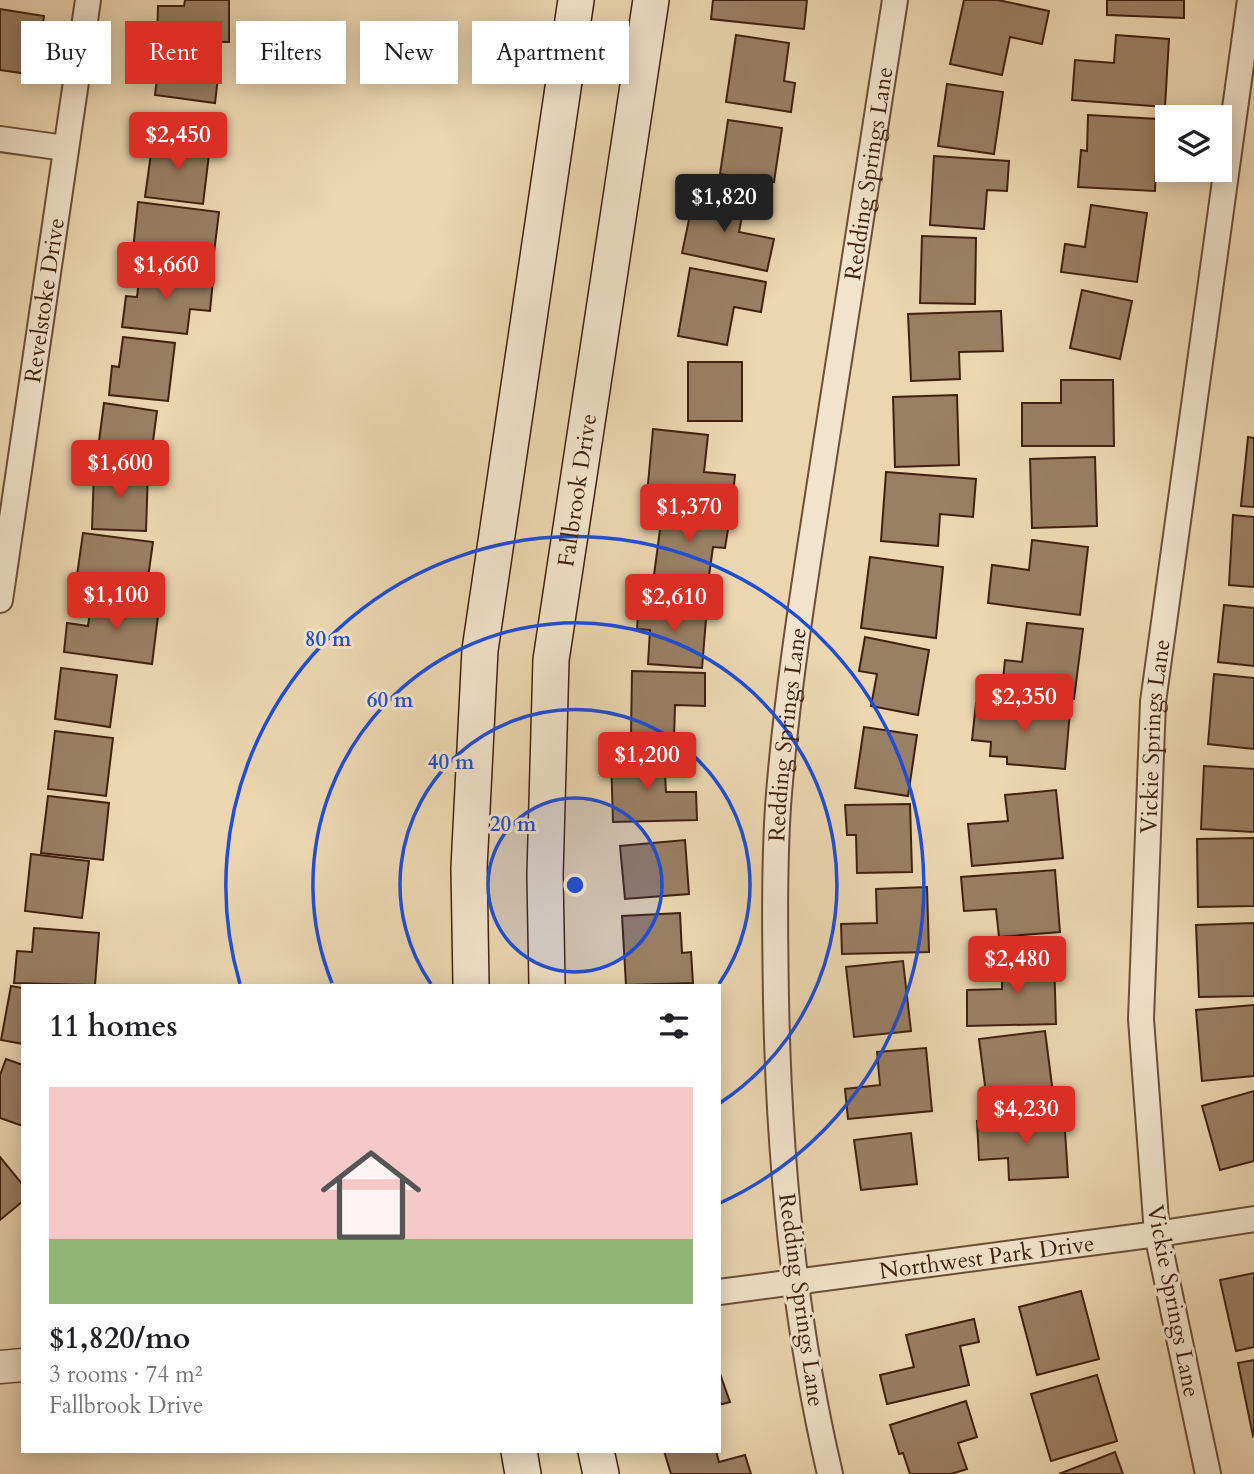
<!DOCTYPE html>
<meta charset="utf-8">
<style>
body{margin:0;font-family:Cardo,serif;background:#f2f2f2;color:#202124;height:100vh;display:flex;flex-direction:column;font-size:26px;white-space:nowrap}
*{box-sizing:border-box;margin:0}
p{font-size:23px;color:#757577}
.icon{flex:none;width:38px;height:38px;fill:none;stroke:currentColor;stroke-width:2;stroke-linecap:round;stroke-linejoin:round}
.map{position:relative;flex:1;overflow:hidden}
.drawer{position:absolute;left:21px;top:984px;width:700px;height:469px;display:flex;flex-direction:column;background:#fff;border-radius:0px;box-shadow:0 4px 18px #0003}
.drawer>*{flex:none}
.banner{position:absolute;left:21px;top:21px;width:700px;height:63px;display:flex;gap:14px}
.fabs{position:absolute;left:1155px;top:105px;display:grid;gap:14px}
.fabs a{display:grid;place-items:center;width:77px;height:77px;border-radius:0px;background:#fff;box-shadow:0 4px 18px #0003;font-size:35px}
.price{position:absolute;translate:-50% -60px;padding:0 16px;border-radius:7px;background:#d93025;color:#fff;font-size:23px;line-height:46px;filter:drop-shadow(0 2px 4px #0008)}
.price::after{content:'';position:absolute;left:50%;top:42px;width:21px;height:16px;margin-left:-10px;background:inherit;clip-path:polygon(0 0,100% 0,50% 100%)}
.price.current{background:#222;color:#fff}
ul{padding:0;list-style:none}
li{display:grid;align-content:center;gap:14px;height:371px;padding:0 28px}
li+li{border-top:2px solid #e0e0e0}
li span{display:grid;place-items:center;height:217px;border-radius:0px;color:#555}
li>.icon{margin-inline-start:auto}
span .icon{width:126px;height:126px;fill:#fffc;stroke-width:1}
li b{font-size:30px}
h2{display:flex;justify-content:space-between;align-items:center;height:84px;padding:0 28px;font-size:30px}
.tag{padding:0 24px;border-radius:0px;background:#fff;box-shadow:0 4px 18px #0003;font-size:24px;line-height:63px}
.tag.current{background:#d93025;color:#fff}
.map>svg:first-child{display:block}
</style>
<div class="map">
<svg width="1254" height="1474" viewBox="0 0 1254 1474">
<rect width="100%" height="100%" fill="#ebd6b0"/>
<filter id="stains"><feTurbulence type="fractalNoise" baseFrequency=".00286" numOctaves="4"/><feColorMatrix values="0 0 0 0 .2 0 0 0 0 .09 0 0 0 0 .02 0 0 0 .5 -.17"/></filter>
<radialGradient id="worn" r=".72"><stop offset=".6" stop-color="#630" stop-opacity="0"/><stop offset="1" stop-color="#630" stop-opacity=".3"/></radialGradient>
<g fill="#997f63" stroke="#41200f" stroke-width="2">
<polygon points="185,0 229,0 229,42 157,41 158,6 184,6"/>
<polygon points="713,0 807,0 804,29 711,19"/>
<polygon points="964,0 998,0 1049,11 1042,44 1010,37 1002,75 950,64"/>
<polygon points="1107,0 1184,0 1184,18 1107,15"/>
<polygon points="0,9 44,16 35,75 0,70"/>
<polygon points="736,35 789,43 784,81 795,83 791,112 726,102"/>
<polygon points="1116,35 1169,39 1165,107 1072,100 1075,60 1114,63"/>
<polygon points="160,53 220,60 215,103 155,95"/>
<polygon points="947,84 1003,92 994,154 938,146"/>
<polygon points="1088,115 1158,119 1155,191 1078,187 1081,150 1087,151"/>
<polygon points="728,120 782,128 774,182 720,174"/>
<polygon points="153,139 210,146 203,204 145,197"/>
<polygon points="934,156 1009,161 1007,191 987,190 984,229 930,225"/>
<polygon points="695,191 745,201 739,232 774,239 767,271 682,253"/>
<polygon points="138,202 219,212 212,269 132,259"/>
<polygon points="1091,205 1147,213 1137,282 1061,272 1065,244 1085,247"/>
<polygon points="922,236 976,238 975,304 920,303"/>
<polygon points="690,268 766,282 761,312 734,307 727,345 678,336"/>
<polygon points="140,271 213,280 210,311 190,309 187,334 122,327 126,296 137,297"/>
<polygon points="1082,290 1132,301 1120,359 1070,348"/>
<polygon points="1001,311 1003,351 959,352 960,379 911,381 908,314"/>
<polygon points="123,337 175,343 168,401 109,395 112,366 119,367"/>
<rect x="688" y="362" width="54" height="59"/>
<polygon points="1061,380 1113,380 1114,446 1022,446 1022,403 1061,403"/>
<polygon points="957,395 959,465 895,467 893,397"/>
<polygon points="104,403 157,411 150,464 97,456"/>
<polygon points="653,429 708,435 704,472 735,475 732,503 647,495"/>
<polygon points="1248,437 1254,438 1254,507 1241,506"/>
<polygon points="1095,457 1097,526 1032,528 1030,459"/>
<polygon points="94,470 148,471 146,531 92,529"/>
<polygon points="886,472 976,479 973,517 940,514 938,546 881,541"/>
<polygon points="663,507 730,517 725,548 713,547 708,583 654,575"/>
<polygon points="1233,515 1254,517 1254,587 1229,585"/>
<polygon points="83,533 153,542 145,599 75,589"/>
<polygon points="1032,540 1088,547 1080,615 988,603 992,565 1029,570"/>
<polygon points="870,557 943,567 936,638 861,628"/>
<polygon points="92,599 159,608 152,664 64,652 67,623 88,626"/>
<polygon points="639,603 707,607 702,668 648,664 650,630 637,629"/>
<polygon points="1224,605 1254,608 1254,666 1218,662"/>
<polygon points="1027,623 1083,629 1074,699 1002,690 1005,660 1022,662"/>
<polygon points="865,637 929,650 918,715 871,706 877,674 859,671"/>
<polygon points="61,668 117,675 110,727 55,719"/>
<polygon points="632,671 705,673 705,706 675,705 674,738 631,736"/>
<polygon points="1214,674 1254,678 1254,749 1208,744"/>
<polygon points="976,703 1070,711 1065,769 1007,764 1007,757 990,756 991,742 972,740"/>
<polygon points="864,727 917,735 908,796 855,788"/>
<polygon points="55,731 113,738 106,796 48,789"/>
<polygon points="664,756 666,792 696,792 697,820 613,822 611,757"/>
<polygon points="1204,766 1254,769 1254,832 1201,829"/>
<polygon points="1056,790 1063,858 972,866 968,824 1008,821 1005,795"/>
<polygon points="48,796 109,803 103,860 41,853"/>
<polygon points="910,804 912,872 857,873 856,835 847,835 845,805"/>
<polygon points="1254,838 1254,906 1198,907 1197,839"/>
<polygon points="685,840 689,894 625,899 620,846"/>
<polygon points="31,854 89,861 82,918 25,911"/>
<polygon points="1055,870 1060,932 999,937 996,909 964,911 961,877"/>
<polygon points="927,887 929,952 842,954 841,924 877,923 876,889"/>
<polygon points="680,913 682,953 691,952 693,983 626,985 622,916"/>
<polygon points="1254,923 1254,996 1199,997 1196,925"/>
<polygon points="34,928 99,933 95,985 14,983 17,951 32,952"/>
<polygon points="1054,957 1056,1024 967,1026 967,990 1002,989 1002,958"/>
<polygon points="903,961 911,1031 854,1037 846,967"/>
<polygon points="11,986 23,988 23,1044 1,1040"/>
<polygon points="1254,1005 1254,1076 1202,1081 1196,1010"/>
<polygon points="1045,1031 1054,1101 988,1109 979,1039"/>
<polygon points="926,1048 932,1111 848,1119 845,1089 880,1085 877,1052"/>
<polygon points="6,1059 23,1065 23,1126 0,1118 0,1075"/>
<polygon points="1254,1091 1254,1161 1220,1170 1202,1106"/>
<polygon points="1064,1116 1068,1177 1009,1180 1008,1158 979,1160 977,1121"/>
<polygon points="911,1133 917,1184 861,1190 854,1140"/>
<polygon points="0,1157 23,1185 23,1201 0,1220"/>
<polygon points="1254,1273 1254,1347 1236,1351 1220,1280"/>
<polygon points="1081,1291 1099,1359 1037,1375 1019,1307"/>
<polygon points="974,1319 979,1342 960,1346 969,1385 887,1404 880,1375 914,1367 906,1335"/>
<polygon points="1254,1360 1254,1435 1253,1436 1238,1363"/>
<polygon points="719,1371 730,1402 719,1405"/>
<polygon points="1097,1375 1117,1441 1051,1461 1031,1394"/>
<polygon points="966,1401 977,1437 958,1443 967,1469 951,1474 910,1474 903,1453 899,1454 890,1425"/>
<polygon points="664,1451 716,1451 719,1462 745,1455 751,1474 671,1474"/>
<polygon points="1115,1452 1123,1474 1059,1474"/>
</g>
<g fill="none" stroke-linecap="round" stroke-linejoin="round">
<defs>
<g id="minor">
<polyline points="0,139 65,148"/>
<path id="s1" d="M0 600 88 0"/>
<path id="s2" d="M719 1292 1157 1234 1254 1219"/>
<path id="s3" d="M830 1474C794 1321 779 1157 776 1000 775 935 774 870 778 806 787 687 807 568 825 450 849 300 872 150 895 0"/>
<path id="s4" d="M1208 1474 1157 1234 1141 1019 1153 702 1250 0"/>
</g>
<polyline id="tertiary" points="0,1367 23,1365"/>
<g id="secondary">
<polyline points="471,985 469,868 480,650 576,0"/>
<path id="s5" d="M547 985 545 875 551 660 651 0"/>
<polyline points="519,1451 523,1474"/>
<polyline points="596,1451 601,1474"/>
</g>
</defs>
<use href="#minor" stroke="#6c4e37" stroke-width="28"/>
<use href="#tertiary" stroke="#6c4e37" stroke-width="35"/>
<use href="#secondary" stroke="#41200f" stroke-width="38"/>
<use href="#minor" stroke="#f2e4cc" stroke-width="24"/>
<use href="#tertiary" stroke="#f2e4cc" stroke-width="32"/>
<use href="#secondary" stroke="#f2e4cc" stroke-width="35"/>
</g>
<circle cx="575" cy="885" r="87" fill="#1d4ed8" fill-opacity=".12"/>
<g fill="none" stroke="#1d4ed8" stroke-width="3.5">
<circle cx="575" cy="885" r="87"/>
<path d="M431 984A175 175 0 1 1 719 984"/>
<path d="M332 983A262 262 0 1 1 720 1103"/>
<path d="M240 984A349 349 0 1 1 720 1203"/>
</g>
<g text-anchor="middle" stroke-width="6" stroke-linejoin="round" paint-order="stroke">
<g font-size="23" fill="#41200f" stroke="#f2e4cc">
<text dy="8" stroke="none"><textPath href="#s3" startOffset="1311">Redding Springs Lane</textPath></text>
<text dy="8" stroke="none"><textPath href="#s1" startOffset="303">Revelstoke Drive</textPath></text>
<text dy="8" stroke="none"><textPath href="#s5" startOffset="497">Fallbrook Drive</textPath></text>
<text dy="8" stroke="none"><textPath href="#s3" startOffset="744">Redding Springs Lane</textPath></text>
<text dy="8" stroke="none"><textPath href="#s4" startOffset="744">Vickie Springs Lane</textPath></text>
<text dy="8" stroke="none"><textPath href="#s2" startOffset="270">Northwest Park Drive</textPath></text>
<text transform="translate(802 1300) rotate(82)" y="8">Redding Springs Lane</text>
<text transform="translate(1174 1301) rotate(79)" y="8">Vickie Springs Lane</text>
</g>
</g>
<circle cx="575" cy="885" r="10" fill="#1d4ed8" stroke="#f2e4cc" stroke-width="3.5"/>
<g font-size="21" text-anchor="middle" font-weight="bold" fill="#1d4ed8" stroke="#f2e4cc" stroke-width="6" stroke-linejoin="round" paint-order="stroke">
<text x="328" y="646">80 m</text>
<text x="390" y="707">60 m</text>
<text x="451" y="769">40 m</text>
<text x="513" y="831">20 m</text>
</g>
<rect width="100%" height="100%" filter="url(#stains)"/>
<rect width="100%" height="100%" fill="url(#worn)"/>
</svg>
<div class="fabs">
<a><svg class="icon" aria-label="layers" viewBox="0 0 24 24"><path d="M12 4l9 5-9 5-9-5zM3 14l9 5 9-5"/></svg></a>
</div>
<b class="price" style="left:178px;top:172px">$2,450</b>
<b class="price current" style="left:724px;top:234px">$1,820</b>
<b class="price" style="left:166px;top:302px">$1,660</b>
<b class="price" style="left:120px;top:500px">$1,600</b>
<b class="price" style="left:689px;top:544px">$1,370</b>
<b class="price" style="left:116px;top:632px">$1,100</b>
<b class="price" style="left:674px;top:634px">$2,610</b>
<b class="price" style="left:1024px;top:734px">$2,350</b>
<b class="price" style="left:647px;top:792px">$1,200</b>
<b class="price" style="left:1017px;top:996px">$2,480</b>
<b class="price" style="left:1026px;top:1146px">$4,230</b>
<div class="banner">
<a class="tag">Buy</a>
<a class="tag current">Rent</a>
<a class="tag">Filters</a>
<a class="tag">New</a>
<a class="tag">Apartment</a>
</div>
<section class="drawer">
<h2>11 homes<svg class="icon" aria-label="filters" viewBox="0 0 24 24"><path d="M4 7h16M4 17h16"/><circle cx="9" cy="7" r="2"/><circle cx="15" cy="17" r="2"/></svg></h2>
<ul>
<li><span style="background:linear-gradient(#f6c9c9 70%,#8fb573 0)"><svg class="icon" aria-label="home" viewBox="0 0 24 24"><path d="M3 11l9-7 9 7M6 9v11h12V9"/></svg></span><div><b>$1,820/mo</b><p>3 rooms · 74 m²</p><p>Fallbrook Drive</p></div></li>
</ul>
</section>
</div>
